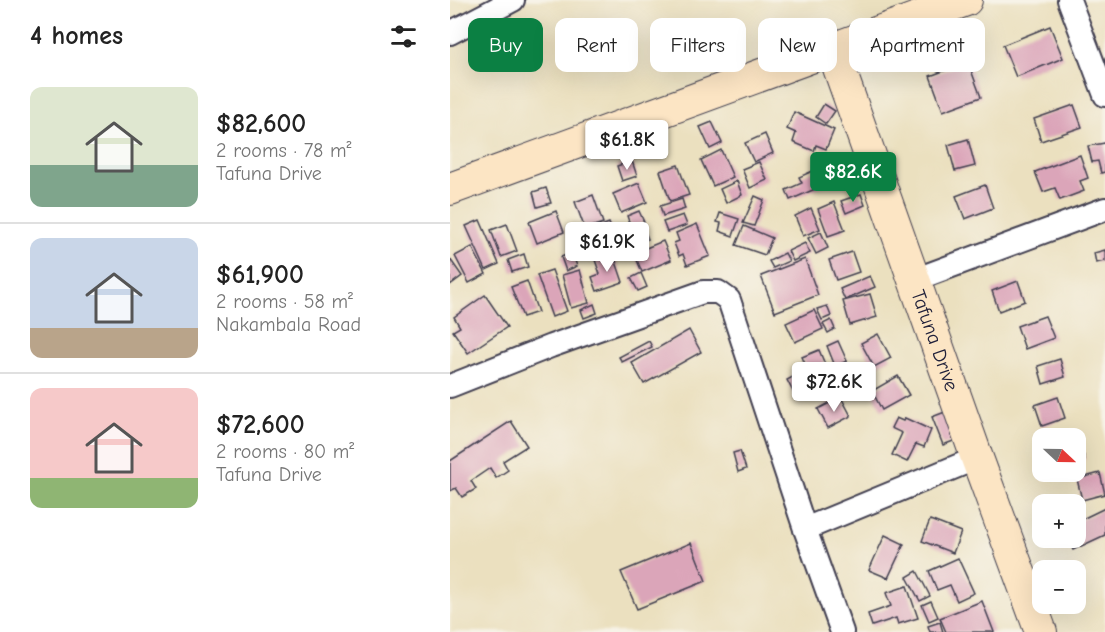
<!DOCTYPE html>
<meta charset="utf-8">
<style>
body{margin:0;font-family:"Comic Neue",sans-serif;background:#f6f6f6;color:#222;height:100vh;display:flex;flex-direction:column;font-size:22px;white-space:nowrap}
*{box-sizing:border-box;margin:0}
p{font-size:20px;color:#767676}
.icon{flex:none;width:33px;height:33px;fill:none;stroke:currentColor;stroke-width:2;stroke-linecap:round;stroke-linejoin:round}
.map{position:relative;flex:1;overflow:hidden}
.side{display:flex;flex-direction:column;background:#fff;width:450px}
.side>*{flex:none}
.top-card{position:absolute;left:18px;top:18px;width:546px;height:54px;display:flex;gap:12px}
.needle{width:39px;rotate:112deg}
.tools{position:absolute;left:582px;top:428px;display:grid;gap:12px}
.tools a{display:grid;place-items:center;width:54px;height:54px;border-radius:12px;background:#fff;box-shadow:0 6px 24px #0002;font-size:30px}
.price{position:absolute;translate:-50% -51px;padding:0 14px;border-radius:6px;background:#fff;color:#222;font-size:20px;line-height:39px;filter:drop-shadow(0 2px 3px #0008)}
.price::after{content:'';position:absolute;left:50%;top:36px;width:18px;height:14px;margin-left:-9px;background:inherit;clip-path:polygon(0 0,100% 0,50% 100%)}
.price.on{background:#0b8043;color:#fff}
ul{padding:0;list-style:none}
li{display:flex;align-items:center;gap:18px;height:150px;padding:0 30px}
li+li{border-top:2px solid #e0e0e0}
li span{display:grid;place-items:center;flex:none;width:168px;height:120px;border-radius:12px;color:#555}
li>.icon{margin-inline-start:auto}
span .icon{width:72px;height:72px;fill:#fffc;stroke-width:1}
li b{font-size:26px}
h2{display:flex;justify-content:space-between;align-items:center;height:72px;padding:0 30px;font-size:26px}
.pill{padding:0 21px;border-radius:12px;background:#fff;box-shadow:0 6px 24px #0002;font-size:21px;line-height:54px}
.pill.on{background:#0b8043;color:#fff}
main{display:flex;flex:1;min-height:0}
.map>svg:first-child{display:block}
</style>
<main>
<section class="side">
<h2>4 homes<svg class="icon" aria-label="filters" viewBox="0 0 24 24"><path d="M4 7h16M4 17h16"/><circle cx="9" cy="7" r="2"/><circle cx="15" cy="17" r="2"/></svg></h2>
<ul>
<li><span style="background:linear-gradient(#dfe7d0 65%,#7fa58c 0)"><svg class="icon" aria-label="home" viewBox="0 0 24 24"><path d="M3 11l9-7 9 7M6 9v11h12V9"/></svg></span><div><b>$82,600</b><p>2 rooms · 78 m²</p><p>Tafuna Drive</p></div></li>
<li><span style="background:linear-gradient(#c9d6e8 75%,#b9a48a 0)"><svg class="icon" aria-label="home" viewBox="0 0 24 24"><path d="M3 11l9-7 9 7M6 9v11h12V9"/></svg></span><div><b>$61,900</b><p>2 rooms · 58 m²</p><p>Nakambala Road</p></div></li>
<li><span style="background:linear-gradient(#f6c9c9 75%,#8fb573 0)"><svg class="icon" aria-label="home" viewBox="0 0 24 24"><path d="M3 11l9-7 9 7M6 9v11h12V9"/></svg></span><div><b>$72,600</b><p>2 rooms · 80 m²</p><p>Tafuna Drive</p></div></li>
</ul>
</section>
<div class="map">
<svg width="655" height="632" viewBox="0 0 655 632">
<rect width="100%" height="100%" fill="#f7f3e8"/>
<filter id="ink" filterUnits="userSpaceOnUse"><feTurbulence type="fractalNoise" baseFrequency=".0167" numOctaves="2"/><feDisplacementMap in="SourceGraphic" scale="12" xChannelSelector="R" yChannelSelector="G"/><feConvolveMatrix kernelMatrix="1 2 1 2 8 2 1 2 1" color-interpolation-filters="sRGB"/></filter>
<filter id="wash" filterUnits="userSpaceOnUse"><feTurbulence type="fractalNoise" baseFrequency=".008" numOctaves="4" result="noise"/><feDisplacementMap in="SourceGraphic" scale="24" xChannelSelector="R" yChannelSelector="G"/><feGaussianBlur stdDeviation="1.35" result="paint"/><feColorMatrix in="noise" values="0 0 0 0 0 0 0 0 0 0 0 0 0 0 0 0 0 1.4 0 .05"/><feComposite in="paint" operator="in"/></filter>
<g filter="url(#wash)">
<rect width="100%" height="100%" fill="#ebe0bf"/>
<g id="blocks">
<g fill="#dba5b9">
<polygon points="600,26 613,58 566,77 553,45"/>
<polygon points="518,62 531,97 493,111 480,76"/>
<polygon points="374,104 385,111 376,124 366,117"/>
<polygon points="624,105 632,127 591,141 584,119"/>
<polygon points="344,112 384,130 376,149 366,145 364,151 343,142 346,133 337,129"/>
<polygon points="262,122 272,143 260,149 250,127"/>
<polygon points="315,134 323,153 304,162 295,143"/>
<polygon points="518,139 525,166 505,171 498,145"/>
<polygon points="655,143 655,172 651,173 648,161 642,162 638,146"/>
<polygon points="271,150 283,177 263,186 251,160"/>
<polygon points="630,155 638,178 630,181 634,191 610,200 605,188 593,192 585,172"/>
<polygon points="182,161 187,176 172,181 167,166"/>
<polygon points="309,162 317,180 300,188 292,169"/>
<polygon points="228,165 239,195 220,201 210,171"/>
<polygon points="374,166 381,182 340,200 336,190 352,183 349,177"/>
<polygon points="287,181 292,195 276,203 270,189"/>
<polygon points="189,183 197,202 171,213 163,194"/>
<polygon points="535,185 543,208 515,219 506,196"/>
<polygon points="96,188 101,203 87,207 83,192"/>
<polygon points="411,194 415,205 396,213 391,201"/>
<polygon points="143,195 153,223 135,229 125,202"/>
<polygon points="305,196 314,200 304,226 293,223"/>
<polygon points="232,199 235,209 213,216 210,206"/>
<polygon points="384,202 395,230 378,236 368,209"/>
<polygon points="361,208 370,229 353,236 345,216"/>
<polygon points="106,211 114,232 87,243 79,222"/>
<polygon points="189,211 194,222 181,227 177,216"/>
<polygon points="270,213 289,219 283,236 269,231 271,223 267,222"/>
<polygon points="233,215 237,225 217,232 213,222"/>
<polygon points="30,220 49,264 36,270 16,226"/>
<polygon points="159,223 163,233 150,238 146,228"/>
<polygon points="57,224 67,251 51,257 41,230"/>
<polygon points="247,224 260,256 237,265 233,254 229,256 224,243 229,241 226,233"/>
<polygon points="294,226 322,238 315,255 286,245"/>
<polygon points="194,229 198,239 185,244 181,235"/>
<polygon points="144,230 147,241 138,244 135,233"/>
<polygon points="371,232 378,248 366,254 358,238"/>
<polygon points="161,236 165,249 153,252 149,240"/>
<polygon points="213,241 221,260 192,272 184,253"/>
<polygon points="147,243 151,254 139,258 135,247"/>
<polygon points="355,243 360,253 343,261 338,251"/>
<polygon points="22,247 36,274 19,283 5,256"/>
<polygon points="655,250 655,261 646,263 644,253"/>
<polygon points="402,252 409,272 386,280 379,260"/>
<polygon points="122,253 127,266 116,271 111,257"/>
<polygon points="163,253 173,282 147,291 142,277 150,274 145,260"/>
<polygon points="335,253 339,261 323,268 319,261"/>
<polygon points="74,254 78,267 62,272 58,260"/>
<polygon points="0,259 12,276 0,285"/>
<polygon points="355,259 368,295 325,312 311,276"/>
<polygon points="102,270 117,311 102,317 87,275"/>
<polygon points="130,270 139,303 121,308 112,275"/>
<polygon points="191,273 197,287 188,291 181,278"/>
<polygon points="420,276 425,287 395,300 390,289"/>
<polygon points="77,281 88,312 73,317 61,287"/>
<polygon points="568,281 575,301 549,311 542,291"/>
<polygon points="420,294 427,317 400,325 393,301"/>
<polygon points="35,295 57,327 18,353 3,331 10,327 4,317"/>
<polygon points="144,304 147,313 134,318 131,310"/>
<polygon points="377,306 381,316 372,320 367,309"/>
<polygon points="364,310 373,329 345,342 336,323"/>
<polygon points="595,316 604,338 575,349 567,326"/>
<polygon points="381,320 385,329 378,333 373,324"/>
<polygon points="239,330 251,352 194,384 182,363"/>
<polygon points="428,334 441,358 424,367 411,343"/>
<polygon points="199,341 202,347 172,362 169,357"/>
<polygon points="388,341 397,361 385,366 377,346"/>
<polygon points="369,350 382,381 366,389 352,357"/>
<polygon points="610,359 615,377 593,384 588,366"/>
<polygon points="352,372 362,390 347,399 337,380"/>
<polygon points="448,376 459,395 432,410 422,391"/>
<polygon points="391,397 401,416 378,428 368,409"/>
<polygon points="608,397 615,418 592,426 585,405"/>
<polygon points="495,412 506,440 493,445 482,417"/>
<polygon points="446,418 453,421 455,418 481,430 474,447 466,444 457,462 442,455 452,433 441,428"/>
<polygon points="61,421 77,446 53,461 58,470 46,478 40,468 21,481 26,489 12,497 6,488 0,491 0,461"/>
<polygon points="627,436 635,459 626,463 626,437"/>
<polygon points="290,451 296,469 288,472 283,453"/>
<polygon points="650,473 655,494 632,500 627,479"/>
<polygon points="655,508 655,535 623,550 617,537 626,537 626,522"/>
<polygon points="480,520 511,532 503,553 472,541"/>
<polygon points="435,535 454,544 438,578 419,570"/>
<polygon points="241,543 256,581 187,609 171,572"/>
<polygon points="508,558 524,593 507,601 500,585 487,590 479,571"/>
<polygon points="467,571 480,596 470,601 457,577"/>
<polygon points="457,586 468,618 448,624 446,618 422,626 418,614 441,606 436,593"/>
<polygon points="481,601 488,617 479,621 472,605"/>
<polygon points="532,601 544,632 496,632 490,618"/>
<polygon points="490,622 493,632 480,632 478,626"/>
</g>
</g>
</g>
<g filter="url(#ink)">
<use href="#blocks" fill-opacity="0" stroke="#403e4f" stroke-width="1.5"/>
<g fill="none" stroke-linecap="round" stroke-linejoin="round">
<defs>
<g id="street">
<polyline points="619,0 655,95"/>
<polyline points="0,33 63,0"/>
<polyline points="464,280 655,209"/>
<polyline points="0,386 101,346 253,292 268,292 279,300 355,529 392,632"/>
<polyline points="355,529 527,458"/>
</g>
<g id="secondary">
<path id="s1" d="M382 48 527 458 591 632"/>
<polyline points="0,189 516,0"/>
</g>
</defs>
<use href="#street" stroke="#403e4f" stroke-width="26"/>
<use href="#secondary" stroke="#403e4f" stroke-width="34"/>
<use href="#street" stroke="#fff" stroke-width="22"/>
<use href="#secondary" stroke="#fce5c4" stroke-width="32"/>
</g>
</g>
<g text-anchor="middle" stroke-width="6" stroke-linejoin="round" paint-order="stroke">
<g font-size="20" fill="#22223b" stroke="#f7f3e8">
<text dy="7" stroke="none"><textPath href="#s1" startOffset="310">Tafuna Drive</textPath></text>
</g>
</g>
</svg>
<div class="tools">
<a><svg class="needle" viewBox="-14 -14 28 28"><path d="M0-13l5 13h-10z" fill="#e53935"/><path d="M0 13l5-13h-10z" fill="#767676"/></svg></a>
<a>+</a>
<a>−</a>
</div>
<b class="price" style="left:177px;top:171px">$61.8K</b>
<b class="price on" style="left:403px;top:203px">$82.6K</b>
<b class="price" style="left:157px;top:273px">$61.9K</b>
<b class="price" style="left:384px;top:413px">$72.6K</b>
<div class="top-card">
<a class="pill on">Buy</a>
<a class="pill">Rent</a>
<a class="pill">Filters</a>
<a class="pill">New</a>
<a class="pill">Apartment</a>
</div>
</div>
</main>
